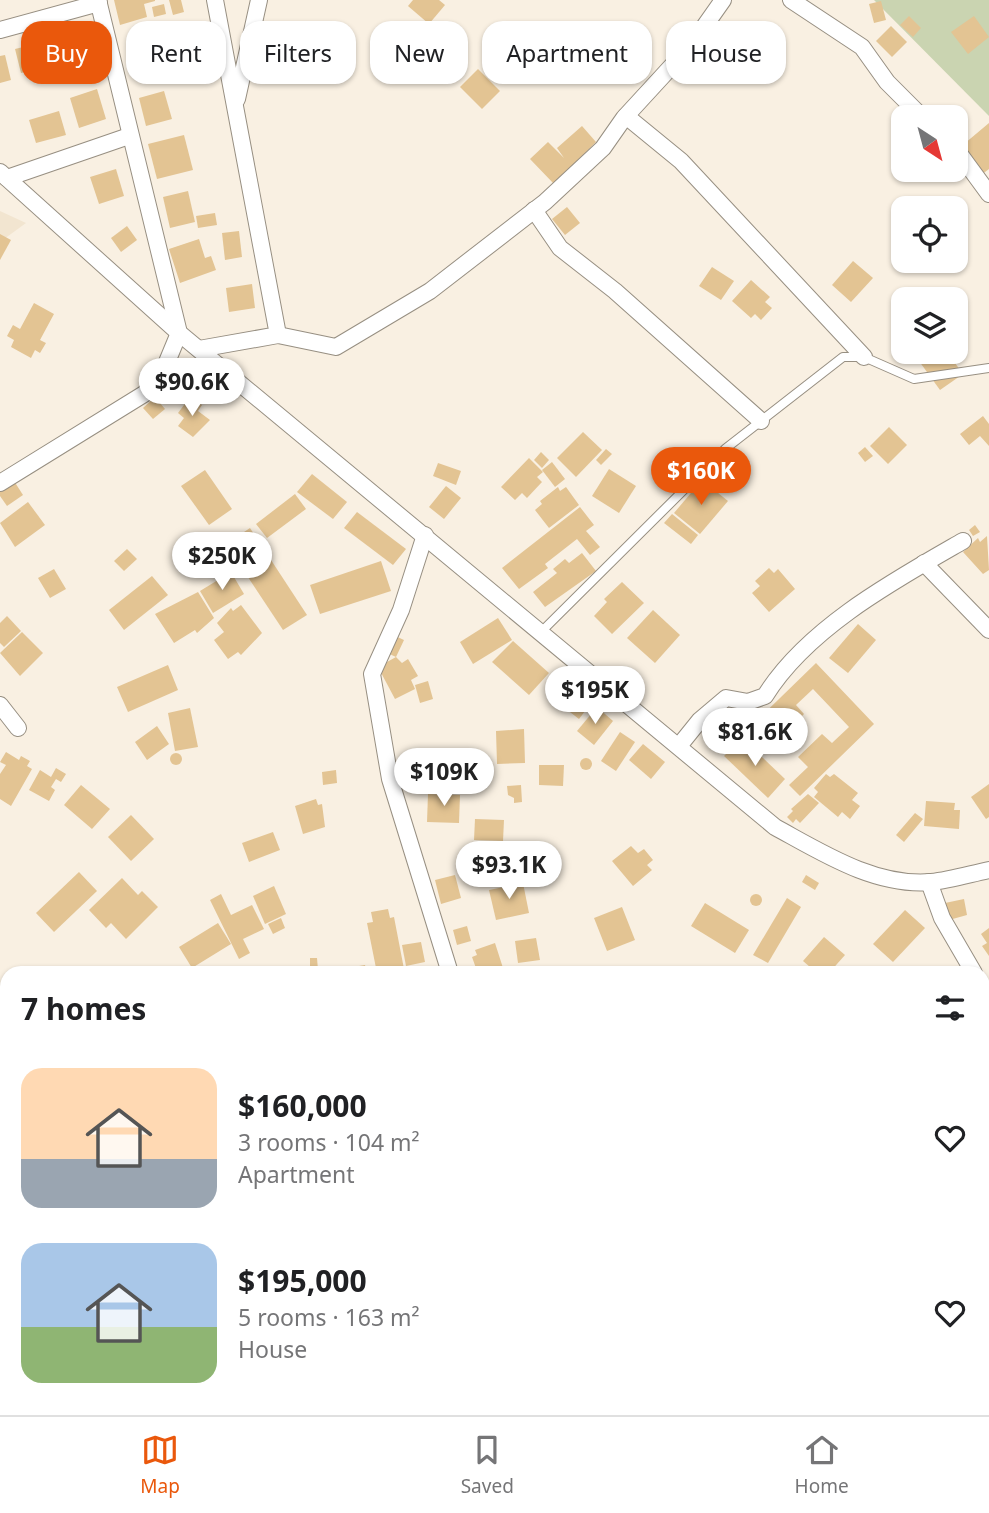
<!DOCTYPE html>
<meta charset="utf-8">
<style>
body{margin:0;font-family:"Noto Sans",sans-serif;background:#f6f6f6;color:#202124;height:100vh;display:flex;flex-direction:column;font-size:26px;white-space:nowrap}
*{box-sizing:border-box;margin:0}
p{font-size:23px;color:#757577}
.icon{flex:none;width:38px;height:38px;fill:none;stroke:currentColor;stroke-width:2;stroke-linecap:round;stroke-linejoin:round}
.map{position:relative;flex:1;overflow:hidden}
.panel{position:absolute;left:0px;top:966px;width:990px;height:450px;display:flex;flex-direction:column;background:#fff;border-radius:21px 21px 0 0;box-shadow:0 2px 5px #0004}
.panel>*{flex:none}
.top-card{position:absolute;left:21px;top:21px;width:948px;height:63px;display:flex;gap:14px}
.needle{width:46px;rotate:144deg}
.controls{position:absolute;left:891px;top:105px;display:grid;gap:14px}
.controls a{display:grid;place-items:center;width:77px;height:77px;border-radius:14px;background:#fff;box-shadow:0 2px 5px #0004;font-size:35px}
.price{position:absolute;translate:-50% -60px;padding:0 16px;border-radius:24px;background:#fff;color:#222;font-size:23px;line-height:46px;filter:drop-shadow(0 2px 4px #0008)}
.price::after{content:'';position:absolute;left:50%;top:42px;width:21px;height:16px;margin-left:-10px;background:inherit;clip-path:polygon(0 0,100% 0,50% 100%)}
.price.selected{background:#ea580c;color:#fff}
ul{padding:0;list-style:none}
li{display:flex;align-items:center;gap:21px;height:175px;padding:0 21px}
li span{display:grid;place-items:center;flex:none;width:196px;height:140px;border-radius:21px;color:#555}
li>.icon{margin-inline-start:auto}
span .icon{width:84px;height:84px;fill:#fffc;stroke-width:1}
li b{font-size:30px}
h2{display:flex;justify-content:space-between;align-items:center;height:84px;padding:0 21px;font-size:30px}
.tag{padding:0 24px;border-radius:21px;background:#fff;box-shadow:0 2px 5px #0004;font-size:24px;line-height:63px}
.tag.selected{background:#ea580c;color:#fff}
.menu{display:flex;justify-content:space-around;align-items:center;height:98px;border-top:2px solid #e0e0e0;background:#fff;font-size:19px;color:#757577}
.menu a{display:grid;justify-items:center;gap:4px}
.menu .selected{color:#ea580c}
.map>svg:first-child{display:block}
</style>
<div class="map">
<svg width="989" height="1415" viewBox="0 0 989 1415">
<rect width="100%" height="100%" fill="#f9f0e2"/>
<polygon fill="#f2e5d0" points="0,211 26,223 0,242"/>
<g fill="#cad4b1">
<polygon points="874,0 989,0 989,116"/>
<polygon points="0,1016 7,1025 7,1409 243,1409 247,1415 0,1415"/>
</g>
<g fill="#e3c493">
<polygon points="114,0 155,0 155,1 144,4 147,17 120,25"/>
<polygon points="169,0 181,0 184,12 173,15"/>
<polygon points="413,0 439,0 445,5 429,24 408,6"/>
<polygon points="881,1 886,20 874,23 869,4"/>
<polygon points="164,4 166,14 154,17 152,7"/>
<polygon points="909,16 921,28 913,37 900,25"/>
<polygon points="974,16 989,37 968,54 951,32"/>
<polygon points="891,26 907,42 892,57 876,41"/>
<polygon points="82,31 90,65 66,71 57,37"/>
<polygon points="157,40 163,68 134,75 128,47"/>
<polygon points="48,41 54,65 21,73 15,49"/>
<polygon points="5,55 11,80 0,83 0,56"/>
<polygon points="478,69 500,91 482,109 460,87"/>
<polygon points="97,89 106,119 79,128 70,98"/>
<polygon points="164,91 172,119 146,126 139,98"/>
<polygon points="59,111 66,135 36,143 29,120"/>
<polygon points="989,123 989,169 981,175 962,152 967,148 964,144"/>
<polygon points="582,126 596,142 554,184 530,159 548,142 564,158 557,148"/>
<polygon points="184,135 193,170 157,179 148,144"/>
<polygon points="116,169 124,196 99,204 90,177"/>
<polygon points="188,191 195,222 170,228 163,197"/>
<polygon points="567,207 580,223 565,235 552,219"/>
<polygon points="215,213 217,225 198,228 196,216"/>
<polygon points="127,226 137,240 121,252 111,238"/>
<polygon points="239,231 242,257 225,260 222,233"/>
<polygon points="0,234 11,240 0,260"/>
<polygon points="199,239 205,258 211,256 216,270 180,283 169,249"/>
<polygon points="853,261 873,278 851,302 832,285"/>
<polygon points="712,267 734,281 721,300 699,286"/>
<polygon points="751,280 770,297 765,302 772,308 761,320 755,314 751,318 732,301"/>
<polygon points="252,284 255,308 229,312 226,288"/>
<polygon points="34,303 54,314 40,340 46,343 40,353 35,350 31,358 11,347 14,340 7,336 13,325 20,329"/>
<polygon points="932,352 947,352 963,374 940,390 919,361"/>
<polygon points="155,397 165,409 153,419 143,408"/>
<polygon points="190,397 202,405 198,411 210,420 193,437 178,426 184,418 178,413"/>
<polygon points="983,416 989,424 989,446 980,436 969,445 960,434"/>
<polygon points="889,427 907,445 888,464 870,446"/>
<polygon points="583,432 602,450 576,477 557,458"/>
<polygon points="865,447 873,456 865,462 858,453"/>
<polygon points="606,449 612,454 601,465 596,460"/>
<polygon points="541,452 549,460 542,468 534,460"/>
<polygon points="529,458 543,472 537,477 542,482 527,498 522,493 515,500 501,487"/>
<polygon points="552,462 565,479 555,487 542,470"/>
<polygon points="438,463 461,471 456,485 433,476"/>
<polygon points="609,469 636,486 619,513 592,496"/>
<polygon points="205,470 232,509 209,525 181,486"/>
<polygon points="312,474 347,502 333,519 297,492"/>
<polygon points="702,480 728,501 700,534 674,513"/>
<polygon points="14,481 23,495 7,506 0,496 0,490"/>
<polygon points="446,486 461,498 444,519 429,507"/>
<polygon points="558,487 560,491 566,487 579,505 549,528 535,510 542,504 540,501"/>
<polygon points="295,494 306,509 267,538 256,524"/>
<polygon points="28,502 45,525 15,547 0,523"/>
<polygon points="580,507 594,525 586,531 600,547 590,555 577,539 545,564 548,568 519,589 502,568"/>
<polygon points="357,512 406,549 393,565 344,528"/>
<polygon points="672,514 698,535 691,544 664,523"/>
<polygon points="975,525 980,532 973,536 969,530"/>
<polygon points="250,528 307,615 283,630 226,544"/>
<polygon points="987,536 989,570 983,574 963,552 978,538 980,542"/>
<polygon points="127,549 137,559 124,571 114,561"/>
<polygon points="582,553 596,571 545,607 533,592 557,573 553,569 565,559 569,563"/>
<polygon points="381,561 391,591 320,614 310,585"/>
<polygon points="769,568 774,573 778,569 795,589 769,612 752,593 760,586 755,581"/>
<polygon points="54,569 66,589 50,598 38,578"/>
<polygon points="231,572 244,594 213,613 200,591"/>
<polygon points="152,576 168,595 124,630 109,610"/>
<polygon points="622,582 644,603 612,634 594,616 607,602 604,599"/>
<polygon points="198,592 214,618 197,633 195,630 174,643 155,614"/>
<polygon points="241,605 262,633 241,655 238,652 228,659 214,640 224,632 217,623 231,608 233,611"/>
<polygon points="653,610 680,635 655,663 627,638"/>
<polygon points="7,616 21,631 4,647 0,643 0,623"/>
<polygon points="498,618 512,640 473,664 460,642"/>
<polygon points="858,624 876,640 848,673 829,658"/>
<polygon points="22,632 43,653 20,676 0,653"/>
<polygon points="391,634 404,640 396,657 402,663 408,659 418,676 411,680 415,689 395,699 378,667 396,657 383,651"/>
<polygon points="513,641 549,673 529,695 492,662"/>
<polygon points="816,663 874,724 800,796 789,785 808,767 798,757 822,734 832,743 849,727 813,689 796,705 804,714 780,738 771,729 755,745 744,733"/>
<polygon points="168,665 178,690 128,712 117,687"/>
<polygon points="428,681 433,699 420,703 415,685"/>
<polygon points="566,681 592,702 579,719 553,699"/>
<polygon points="597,707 613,721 594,745 577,731"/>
<polygon points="190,708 198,747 175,751 168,713"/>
<polygon points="157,726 169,744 147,760 135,742"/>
<polygon points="524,729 525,763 497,764 496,731"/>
<polygon points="620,732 635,742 616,771 601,761"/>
<polygon points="742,738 785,779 768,798 724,756"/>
<polygon points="643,744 665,762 651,779 629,760"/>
<polygon points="6,752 19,760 21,756 30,761 27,766 32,769 11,806 0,799 0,774 6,765 0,762"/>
<circle cx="176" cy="759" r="6"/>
<circle cx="586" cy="764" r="6"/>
<polygon points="539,765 564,765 563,786 539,785"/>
<polygon points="56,768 66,774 61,782 56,779 51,787 55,790 49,801 29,790 40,770 51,777"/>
<polygon points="336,770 337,783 323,785 322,772"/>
<polygon points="826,774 830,777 834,774 858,793 852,800 860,806 850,819 842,812 838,817 814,797 818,792 814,788"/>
<polygon points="989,784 989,817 986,819 971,797"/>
<polygon points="81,785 110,809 92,829 64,805"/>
<polygon points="521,785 522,802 514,803 514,798 508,795 507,786"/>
<polygon points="428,794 460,795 459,823 427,822"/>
<polygon points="808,794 819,803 800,823 796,819 793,823 787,817 793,811 791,809"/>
<polygon points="316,799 318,805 322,804 325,827 303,834 295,806"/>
<polygon points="926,801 955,803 954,810 960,810 959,829 924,826"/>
<polygon points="915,813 923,819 904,842 896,835"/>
<polygon points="131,815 154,839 131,861 108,837"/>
<polygon points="475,819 504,820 503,841 474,840"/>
<polygon points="273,832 280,850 249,862 242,843"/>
<polygon points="631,846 638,853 644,849 653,860 647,865 652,870 633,886 612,861"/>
<polygon points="79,872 97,891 54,932 36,913"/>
<polygon points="455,875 461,898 441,904 435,880"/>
<polygon points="806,875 819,883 815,890 802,882"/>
<polygon points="122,878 138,895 142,891 158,907 126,939 111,923 106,928 89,910"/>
<polygon points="523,883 529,913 496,920 489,890"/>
<polygon points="274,886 286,914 265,924 253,896"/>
<circle cx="756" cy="900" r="6"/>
<polygon points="221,894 231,915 252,905 264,929 243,939 250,953 239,959 210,900"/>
<polygon points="787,898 801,907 768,963 753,955"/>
<polygon points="964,899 967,915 949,920 945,903"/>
<polygon points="705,903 749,930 735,953 691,926"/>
<polygon points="622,907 635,940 607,951 594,918"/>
<polygon points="388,909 390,918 394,917 404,969 377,973 367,923 373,922 371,912"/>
<polygon points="905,910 925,928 893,962 873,944"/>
<polygon points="281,918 285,928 273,934 268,924"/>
<polygon points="218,923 231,944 192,968 179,947"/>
<polygon points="467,926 471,941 457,945 453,930"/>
<polygon points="989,928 989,956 982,946 987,943 981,934"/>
<polygon points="824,937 845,955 829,973 817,973 803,961"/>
<polygon points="536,938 540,960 518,963 515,941"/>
<polygon points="421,942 425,962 406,966 402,945"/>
<polygon points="495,943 503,968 488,973 482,973 481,969 477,971 472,957 477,955 475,950"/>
<polygon points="310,958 317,958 318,970 310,971"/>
<polygon points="365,965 367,973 335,973 335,970"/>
<polygon points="310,969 310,973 289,973 289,970"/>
<polygon points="984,1167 989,1171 989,1190 984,1185"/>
<polygon points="989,1283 989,1307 984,1303 984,1289"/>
<rect x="469" y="1409" width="36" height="6"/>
<polygon points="638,1409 648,1409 652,1415 628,1415"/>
<polygon points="649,1409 686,1409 689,1413 653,1415"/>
</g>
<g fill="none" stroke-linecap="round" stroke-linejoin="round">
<defs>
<polyline id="service" points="539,634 725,449 843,357 864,357 914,379 989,368"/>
<g id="minor">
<polyline points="791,0 862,47 887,82 922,117"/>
<polyline points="0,30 99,3"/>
<polyline points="237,99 259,0"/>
<polyline points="626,116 681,161 864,357"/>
<polyline points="956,149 989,194"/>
<path d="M0 172 179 333 775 827C821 852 875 887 931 882 950 880 970 874 989 870"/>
<polyline points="7,178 129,136"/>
<polyline points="534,210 560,248 615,291 761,421"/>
<polyline points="278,335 336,347 430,291 545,202 603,148 624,118 692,44 723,0"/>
<polyline points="199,349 278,335 215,0"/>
<polyline points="0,483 144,394 162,374 179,333 98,0"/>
<polyline points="425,535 401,610 372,674 390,779 450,973"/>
<polyline points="924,563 989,630"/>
<polyline points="0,705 18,728"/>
<path d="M679 746 700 720 726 698 748 702 765 696C807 628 895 580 963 541"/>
<polyline points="929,882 942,918 974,973"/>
<polyline points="984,997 989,1012"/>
<polyline points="984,1364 989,1366"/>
<polyline points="420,1415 421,1409"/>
</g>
</defs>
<use href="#service" stroke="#978f82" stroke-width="10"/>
<use href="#minor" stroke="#978f82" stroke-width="18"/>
<use href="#service" stroke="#fff" stroke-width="8"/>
<use href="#minor" stroke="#fff" stroke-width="16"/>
</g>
</svg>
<div class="controls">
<a><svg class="needle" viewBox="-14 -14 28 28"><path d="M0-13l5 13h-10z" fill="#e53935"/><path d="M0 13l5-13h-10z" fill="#757577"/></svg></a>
<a><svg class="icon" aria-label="locate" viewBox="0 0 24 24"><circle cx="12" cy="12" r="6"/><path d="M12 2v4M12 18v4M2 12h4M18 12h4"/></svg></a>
<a><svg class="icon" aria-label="layers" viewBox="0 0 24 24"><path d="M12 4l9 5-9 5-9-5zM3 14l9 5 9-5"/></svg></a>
</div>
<b class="price" style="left:192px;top:418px">$90.6K</b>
<b class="price selected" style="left:701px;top:507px">$160K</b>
<b class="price" style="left:222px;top:592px">$250K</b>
<b class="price" style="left:595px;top:726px">$195K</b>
<b class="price" style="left:755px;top:768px">$81.6K</b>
<b class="price" style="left:444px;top:808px">$109K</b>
<b class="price" style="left:509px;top:901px">$93.1K</b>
<div class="top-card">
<a class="tag selected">Buy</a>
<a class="tag">Rent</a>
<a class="tag">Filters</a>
<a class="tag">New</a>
<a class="tag">Apartment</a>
<a class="tag">House</a>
</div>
<section class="panel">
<h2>7 homes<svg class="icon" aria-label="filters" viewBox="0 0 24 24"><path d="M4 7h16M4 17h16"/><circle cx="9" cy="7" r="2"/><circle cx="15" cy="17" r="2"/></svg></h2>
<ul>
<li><span style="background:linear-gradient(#ffd9b3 65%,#9aa5b1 0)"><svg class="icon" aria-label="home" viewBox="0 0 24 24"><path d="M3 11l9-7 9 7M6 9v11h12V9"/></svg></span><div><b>$160,000</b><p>3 rooms · 104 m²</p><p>Apartment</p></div><svg class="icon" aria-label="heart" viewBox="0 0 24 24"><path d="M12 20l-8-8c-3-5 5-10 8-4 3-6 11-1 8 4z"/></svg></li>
<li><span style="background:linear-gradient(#a9c7e8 60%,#8fb573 0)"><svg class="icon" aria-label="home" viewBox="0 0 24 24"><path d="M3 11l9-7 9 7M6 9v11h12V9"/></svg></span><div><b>$195,000</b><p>5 rooms · 163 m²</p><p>House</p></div><svg class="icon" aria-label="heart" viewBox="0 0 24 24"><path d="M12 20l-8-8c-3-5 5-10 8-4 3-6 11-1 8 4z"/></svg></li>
</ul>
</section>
</div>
<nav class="menu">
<a class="selected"><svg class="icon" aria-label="map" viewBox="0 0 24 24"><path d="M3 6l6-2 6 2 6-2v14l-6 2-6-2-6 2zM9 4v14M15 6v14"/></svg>Map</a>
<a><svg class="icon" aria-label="saved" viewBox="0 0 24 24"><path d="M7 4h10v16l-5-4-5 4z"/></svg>Saved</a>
<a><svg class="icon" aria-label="home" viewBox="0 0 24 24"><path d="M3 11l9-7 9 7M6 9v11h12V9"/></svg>Home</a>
</nav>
